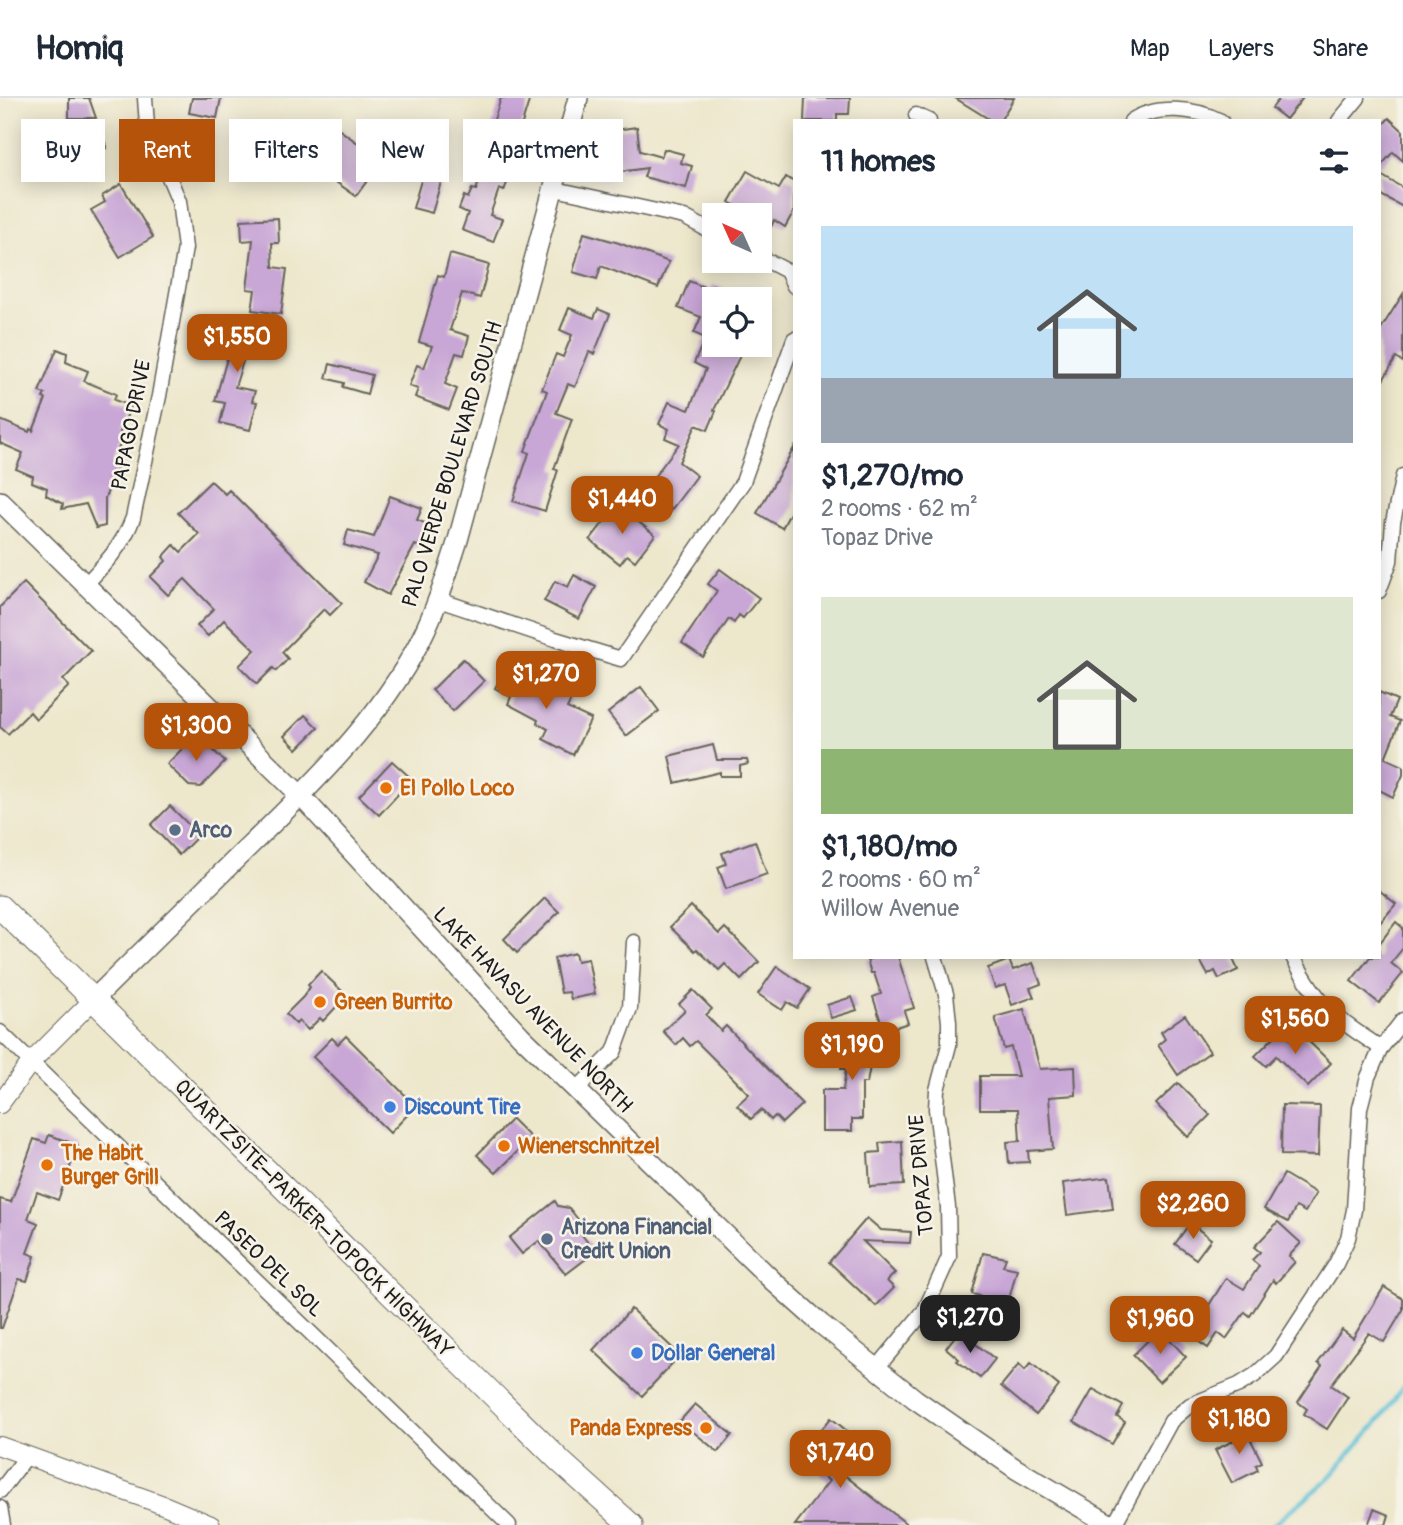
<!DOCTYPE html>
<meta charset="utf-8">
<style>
body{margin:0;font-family:Pangolin,sans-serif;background:#f6f6f7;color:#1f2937;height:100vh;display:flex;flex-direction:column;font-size:26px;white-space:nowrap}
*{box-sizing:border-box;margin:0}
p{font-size:23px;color:#747a83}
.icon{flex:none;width:38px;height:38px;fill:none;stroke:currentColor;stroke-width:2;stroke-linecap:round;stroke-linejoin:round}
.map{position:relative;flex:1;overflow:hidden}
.side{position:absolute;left:793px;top:21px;width:588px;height:840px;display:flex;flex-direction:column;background:#fff;border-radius:0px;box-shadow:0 4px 18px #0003}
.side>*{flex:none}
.banner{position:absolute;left:21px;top:21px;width:665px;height:63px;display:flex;gap:14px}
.needle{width:46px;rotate:315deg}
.controls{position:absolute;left:702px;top:105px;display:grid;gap:14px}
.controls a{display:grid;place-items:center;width:70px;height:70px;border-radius:0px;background:#fff;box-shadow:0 4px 18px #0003;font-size:35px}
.price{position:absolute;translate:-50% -60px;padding:0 16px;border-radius:14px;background:#b45309;color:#fff;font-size:23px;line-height:46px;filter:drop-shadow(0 2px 4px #0008)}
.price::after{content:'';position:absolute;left:50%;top:42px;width:21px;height:16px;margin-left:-10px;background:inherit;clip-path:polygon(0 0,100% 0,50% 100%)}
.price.on{background:#222;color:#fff}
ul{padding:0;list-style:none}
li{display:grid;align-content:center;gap:14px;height:371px;padding:0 28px}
li span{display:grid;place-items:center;height:217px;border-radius:0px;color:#555}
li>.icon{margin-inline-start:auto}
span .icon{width:126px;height:126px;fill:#fffc;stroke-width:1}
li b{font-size:30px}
h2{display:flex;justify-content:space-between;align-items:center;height:84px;padding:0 28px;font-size:30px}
.tag{padding:0 24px;border-radius:0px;background:#fff;box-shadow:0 4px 18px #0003;font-size:24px;line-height:63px}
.tag.on{background:#b45309;color:#fff}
header{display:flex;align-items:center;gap:42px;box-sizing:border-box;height:98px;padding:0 35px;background:#fff;border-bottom:2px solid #e0e1e3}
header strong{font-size:33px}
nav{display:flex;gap:38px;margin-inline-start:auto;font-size:24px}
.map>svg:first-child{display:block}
</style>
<header>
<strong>Homiq</strong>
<nav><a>Map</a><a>Layers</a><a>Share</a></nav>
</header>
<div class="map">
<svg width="1403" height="1427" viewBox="0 0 1403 1427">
<rect width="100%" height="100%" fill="#f7f3e8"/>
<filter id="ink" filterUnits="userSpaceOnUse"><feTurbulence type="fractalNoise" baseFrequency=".0143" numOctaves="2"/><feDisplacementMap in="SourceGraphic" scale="14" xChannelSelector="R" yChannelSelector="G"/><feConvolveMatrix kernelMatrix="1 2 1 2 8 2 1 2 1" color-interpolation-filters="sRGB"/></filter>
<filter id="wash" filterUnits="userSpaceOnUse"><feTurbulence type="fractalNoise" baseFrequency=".00686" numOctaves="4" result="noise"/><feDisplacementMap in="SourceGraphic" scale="28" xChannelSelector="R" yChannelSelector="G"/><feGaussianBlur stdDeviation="1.57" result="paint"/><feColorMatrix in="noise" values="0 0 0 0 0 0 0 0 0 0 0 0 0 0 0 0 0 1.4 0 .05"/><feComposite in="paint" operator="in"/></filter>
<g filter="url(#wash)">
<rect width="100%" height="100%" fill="#ede7cc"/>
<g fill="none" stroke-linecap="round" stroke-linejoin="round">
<polyline stroke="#58bfd6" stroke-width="4.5" points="1273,1427 1327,1382 1381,1320 1403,1289"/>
</g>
<g id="blocks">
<g fill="#c8a6d6">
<polygon points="69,0 89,0 96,20 69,20"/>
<polygon points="192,0 221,0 217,20 189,15"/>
<polygon points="501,0 530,0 515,48 520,50 504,93 499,91 490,117 502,121 493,144 462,132 468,115 459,111 464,98 468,100 472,91 476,92 496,36 490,34"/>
<polygon points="805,0 850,0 849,16 837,16 837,23 804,23"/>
<polygon points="955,0 1014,0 1000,23 992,23"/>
<polygon points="1280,0 1303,0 1286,21 1272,10"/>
<polygon points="1389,20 1403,33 1403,63 1393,54 1379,70 1379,31"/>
<polygon points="330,25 373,56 368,63 377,69 356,98 303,61"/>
<polygon points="637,29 640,53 661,59 664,51 683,56 681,65 692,68 686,90 644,79 647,70 619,74 615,32"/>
<polygon points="100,31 107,50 96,54 100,66 72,75 65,56 72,54 67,43"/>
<polygon points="747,73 779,91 786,79 794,84 794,113 785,129 774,122 771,129 760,122 760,117 751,117 729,104"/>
<polygon points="1379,76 1403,90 1403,109 1379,96"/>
<polygon points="422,79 441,84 432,115 413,110"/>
<polygon points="121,86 153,139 120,159 91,112 105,104 102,98"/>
<polygon points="278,120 279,145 272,145 273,169 287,171 281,216 252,212 255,192 247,191 253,142 242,143 241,122"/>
<polygon points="584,135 619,145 669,164 658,190 601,168 597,181 573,174"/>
<polygon points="450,156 489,167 480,200 462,195 450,232 469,238 464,257 456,255 445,286 457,291 449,312 415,299 418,291 409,288 417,267 424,270 432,248 419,244 438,177 444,179"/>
<polygon points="689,183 711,192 713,187 748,200 714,201 714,247 745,247 714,312 716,313 708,332 696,327 679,364 697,378 668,416 641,396 679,346 665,340 669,331 659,326 669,304 689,312 706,271 694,265 705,240 694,235 701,219 678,210"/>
<polygon points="1403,196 1403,264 1396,260 1379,289 1379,234"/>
<polygon points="569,210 594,220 598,211 610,216 594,256 589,254 575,289 568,286 556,315 572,321 554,371 558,372 545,413 513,403 529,355 525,353 547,293 542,291 556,256 563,259 572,237 560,232"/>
<polygon points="222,219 247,226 244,235 262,240 256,261 245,257 235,289 255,293 252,303 257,304 250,332 220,325 225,305 215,303 231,246 215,241"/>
<polygon points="57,251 67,255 66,264 88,273 84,283 116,296 114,302 131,308 120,334 124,336 113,364 119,366 105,400 105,428 96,430 86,406 62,411 63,406 46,397 47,390 32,384 33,378 16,371 23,355 0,345 0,322 29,334 30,331 33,333 46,301 43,300 45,296 39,294"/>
<polygon points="330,266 372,277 367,296 343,289 344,285 326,280"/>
<polygon points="794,350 794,408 782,430 757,415"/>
<polygon points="211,383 225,396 229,392 342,505 330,517 324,511 282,554 288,561 276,573 273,570 257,586 239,568 255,552 224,522 208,538 197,528 214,511 185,481 168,497 150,479 166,463 163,459 174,447 181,454 199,436 178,415"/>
<polygon points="390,398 422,410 417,422 437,430 429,452 415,447 388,497 364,484 378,457 344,447 348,432 374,439"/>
<polygon points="617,407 655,437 635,463 627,457 620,466 590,442"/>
<polygon points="720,471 759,500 743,520 739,517 734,525 729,521 703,559 682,545 717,493 708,486"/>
<polygon points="574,477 596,489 579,521 544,503 555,483 568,489"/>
<polygon points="24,485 91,553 63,582 69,588 36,621 30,614 8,636 0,629 0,509"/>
<polygon points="463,561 484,583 453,613 432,592"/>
<polygon points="505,571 551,596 553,593 571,602 567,610 591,621 573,657 543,641 548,631 537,625 538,622 508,606 511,599 495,590"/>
<polygon points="641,589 659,613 626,638 608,615"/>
<polygon points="1379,594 1397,602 1390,619 1400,623 1385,660 1403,668 1403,677 1393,699 1379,692"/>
<polygon points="305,617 318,630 297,651 284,638"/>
<polygon points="197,636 225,664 201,689 189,688 167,666"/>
<polygon points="713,647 717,662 747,662 748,666 740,668 740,678 720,678 720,674 675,685 669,658"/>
<polygon points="392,663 412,681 379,717 359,698"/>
<polygon points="170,708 199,737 179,757 151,727"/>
<polygon points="755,743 767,776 726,791 718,769 726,766 722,755"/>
<polygon points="1379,792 1396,806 1379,826"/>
<polygon points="545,800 559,814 517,855 504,841"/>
<polygon points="691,808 719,836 725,830 759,864 741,882 725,866 719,872 697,851 695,853 670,829"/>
<polygon points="1396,824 1403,830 1403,850 1391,865 1403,875 1379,905 1351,883 1370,859 1379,859 1379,846"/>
<polygon points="575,855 577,863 588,861 595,896 571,901 569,894 561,895 554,860"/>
<polygon points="876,859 898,859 914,910 904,913 908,925 884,933 873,899 881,896 874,875 871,875 867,862"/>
<polygon points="1198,859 1232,859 1238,872 1219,881 1215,873 1208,877"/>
<polygon points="1009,862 1013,872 1033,865 1041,886 1030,890 1034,899 1012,907 1005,887 995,890 988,870"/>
<polygon points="777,868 810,891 797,910 787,904 782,912 758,896"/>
<polygon points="321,873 344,895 338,904 340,905 323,923 320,920 308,932 299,923 296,926 286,916 303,899 310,889 308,887"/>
<polygon points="693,892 712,911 706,917 721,933 726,928 802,1006 782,1025 775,1018 771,1022 761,1012 751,1021 737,1007 749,996 696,943 690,948 683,940 676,947 663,933 685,912 679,906"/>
<polygon points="852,899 857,912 831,920 827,907"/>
<polygon points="1024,911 1040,971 1075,969 1076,997 1049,999 1053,1051 1028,1053 1029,1064 1009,1065 1007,1044 1020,1043 1018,1011 980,1011 980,978 1018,978 1011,949 1004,951 995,919"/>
<polygon points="1185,917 1210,954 1178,977 1158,947 1165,941 1161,934"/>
<polygon points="1281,932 1290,941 1298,933 1331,965 1308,989 1276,958 1266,968 1255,958"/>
<polygon points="866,934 886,936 881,965 871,963 867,985 862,985 862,1021 852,1021 852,1033 822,1033 822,992 843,992 846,971 841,971 846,938 865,941"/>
<polygon points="346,938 416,1008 390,1035 313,959 332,940 338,946"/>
<polygon points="1178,985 1210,1017 1188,1039 1156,1006"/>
<polygon points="1282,1007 1320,1008 1318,1058 1281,1057"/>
<polygon points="512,1021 531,1040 496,1075 477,1057"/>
<polygon points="49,1037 78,1047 58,1102 37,1094 28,1121 38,1125 27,1155 35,1158 27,1183 19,1181 2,1230 0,1230 0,1101 11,1104 34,1041 46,1045"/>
<polygon points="902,1043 904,1087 870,1089 868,1055 880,1054 879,1045"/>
<polygon points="1284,1076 1316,1095 1305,1114 1296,1109 1288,1124 1264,1111"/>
<polygon points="1109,1079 1113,1111 1067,1117 1063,1085"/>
<polygon points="555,1103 558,1108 569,1110 580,1124 579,1133 595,1154 566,1176 539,1143 522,1156 509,1140"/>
<polygon points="867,1120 881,1132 911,1134 910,1145 863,1143 895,1175 887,1183 894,1190 876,1208 829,1164"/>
<polygon points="1278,1124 1301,1145 1289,1158 1295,1164 1276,1185 1273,1182 1250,1218 1245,1214 1226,1241 1218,1235 1208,1250 1180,1231 1201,1202 1209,1207 1226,1180 1244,1191 1259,1168 1252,1162 1260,1154 1254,1149"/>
<polygon points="1190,1125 1211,1141 1196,1161 1175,1146"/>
<polygon points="983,1155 1006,1160 1003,1168 1017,1171 1008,1205 972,1196"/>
<polygon points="1384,1189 1403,1201 1403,1212 1384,1244 1369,1235 1331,1287 1348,1299 1327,1331 1304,1316 1307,1311 1298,1304 1322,1268 1318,1265 1342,1232 1353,1240"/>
<polygon points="631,1211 680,1257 642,1298 593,1252"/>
<polygon points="1160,1231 1186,1259 1159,1284 1133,1257"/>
<polygon points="959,1233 995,1261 980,1280 957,1263 959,1261 946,1250"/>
<polygon points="1031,1265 1059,1288 1036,1317 1001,1288 1019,1266 1025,1272"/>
<polygon points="1093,1291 1123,1308 1117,1319 1125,1324 1112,1346 1074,1324"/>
<polygon points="695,1306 732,1337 718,1354 680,1323"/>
<polygon points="831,1320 847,1333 824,1361 908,1427 795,1427 829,1383 799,1358"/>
<polygon points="1245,1330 1262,1364 1256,1367 1258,1372 1232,1385 1215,1352 1233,1343 1230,1338"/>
<polygon points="1374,1411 1389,1417 1386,1427 1368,1427"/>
</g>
</g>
</g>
<g filter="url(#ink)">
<use href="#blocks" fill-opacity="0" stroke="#65635a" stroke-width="2"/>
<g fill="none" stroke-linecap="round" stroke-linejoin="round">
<defs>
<g id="minor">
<polyline points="916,17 929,23"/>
<path d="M1131 23C1156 6 1195 10 1221 23"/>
<polyline points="1339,23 1358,0"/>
<polyline points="555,91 684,119 714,135"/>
<polyline points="760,159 787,173 794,188"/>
<path d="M85 487C105 466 123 447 133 420L159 298 185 150 179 103 147 27 145 0"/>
<polyline points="1379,493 1390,463 1393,424 1403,378"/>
<polyline points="439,502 555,541 621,561 743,384 794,241"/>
<path d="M1293 859C1319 909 1335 920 1381 950"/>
<polyline points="0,934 509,1427"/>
<polyline points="576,992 614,954 630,910 634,844"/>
<polyline points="876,1271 925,1212 949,1159 948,1109 936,1011 937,992 949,947 949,924 946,896 935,859"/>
<polyline points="0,1393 27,1358"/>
<polyline points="0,1410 3,1427"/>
<polyline points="1114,1427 1171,1323 1190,1307 1239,1287 1255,1277 1276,1258 1336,1166 1348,1140 1354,1112 1360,1010 1368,979 1381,950 1403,922"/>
</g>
<g id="tertiary">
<polyline points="0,1006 31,964 93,902"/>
<polyline points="0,1348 166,1408 211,1427"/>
</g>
<g id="secondary">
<polyline points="0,403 300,697 521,938 774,1184 821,1226 915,1301 1016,1371 1111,1427"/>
<path d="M93 902C141 855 189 807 237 760 304 695 378 626 421 541 437 509 447 476 458 442L578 0"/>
</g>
<polyline id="trunk" points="0,809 561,1364 631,1427"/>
</defs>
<use href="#minor" stroke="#65635a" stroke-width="17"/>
<use href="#tertiary" stroke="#65635a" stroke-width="20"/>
<use href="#secondary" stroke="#65635a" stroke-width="22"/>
<use href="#trunk" stroke="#65635a" stroke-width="25"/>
<use href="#minor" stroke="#fff" stroke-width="14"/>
<use href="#tertiary" stroke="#fff" stroke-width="18"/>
<use href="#secondary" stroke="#fff" stroke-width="19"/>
<use href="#trunk" stroke="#fff" stroke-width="23"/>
</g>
</g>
<g fill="#e8710a" stroke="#f7f3e8" stroke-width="2.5">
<circle cx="386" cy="690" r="7"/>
<circle cx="320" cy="904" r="7"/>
<circle cx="504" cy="1048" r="7"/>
<circle cx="47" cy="1067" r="7"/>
<circle cx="706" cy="1330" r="7"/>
</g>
<g fill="#5c6f8a" stroke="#f7f3e8" stroke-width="2.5">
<circle cx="175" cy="732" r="7"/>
<circle cx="547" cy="1141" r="7"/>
</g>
<g fill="#3f7fe0" stroke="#f7f3e8" stroke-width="2.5">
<circle cx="390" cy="1009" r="7"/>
<circle cx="637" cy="1255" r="7"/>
</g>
<g text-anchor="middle" stroke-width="5" stroke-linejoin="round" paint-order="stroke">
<g font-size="21" fill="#1c1c1c" stroke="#f7f3e8">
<text transform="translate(131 327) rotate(-79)" y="7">PAPAGO DRIVE</text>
<text transform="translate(452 366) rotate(-73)" y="7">PALO VERDE BOULEVARD SOUTH</text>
<text transform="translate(533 912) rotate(46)" y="7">LAKE HAVASU AVENUE NORTH</text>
<text transform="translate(921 1077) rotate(-95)" y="7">TOPAZ DRIVE</text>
<text transform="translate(314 1120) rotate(45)" y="7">QUARTZSITE–PARKER–TOPOCK HIGHWAY</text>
<text transform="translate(269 1166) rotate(44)" y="7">PASEO DEL SOL</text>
</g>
<g font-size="21" font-weight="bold" fill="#c56008" stroke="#f7f3e8" text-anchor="start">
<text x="400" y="697">El Pollo Loco</text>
<text x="334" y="911">Green Burrito</text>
<text x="518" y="1055">Wienerschnitzel</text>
<text x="61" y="1062">The Habit<tspan x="61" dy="24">Burger Grill</tspan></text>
<text x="692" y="1337" text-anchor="end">Panda Express</text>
</g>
<g font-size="21" font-weight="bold" fill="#4e5e75" stroke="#f7f3e8" text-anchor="start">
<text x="189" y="739">Arco</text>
<text x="561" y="1136">Arizona Financial<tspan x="561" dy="24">Credit Union</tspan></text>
</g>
<g font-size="21" font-weight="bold" fill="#366cbe" stroke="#f7f3e8" text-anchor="start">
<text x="404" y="1016">Discount Tire</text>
<text x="651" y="1262">Dollar General</text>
</g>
</g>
</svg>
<div class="controls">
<a><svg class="needle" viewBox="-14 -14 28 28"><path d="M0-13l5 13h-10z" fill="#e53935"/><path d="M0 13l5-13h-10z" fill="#747a83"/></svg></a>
<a><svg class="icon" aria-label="locate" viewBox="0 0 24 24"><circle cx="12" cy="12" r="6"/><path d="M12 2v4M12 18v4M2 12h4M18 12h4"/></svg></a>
</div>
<b class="price" style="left:237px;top:276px">$1,550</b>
<b class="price" style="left:622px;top:438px">$1,440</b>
<b class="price" style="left:546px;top:613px">$1,270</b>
<b class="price" style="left:196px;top:665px">$1,300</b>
<b class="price" style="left:1295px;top:958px">$1,560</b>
<b class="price" style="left:852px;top:984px">$1,190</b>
<b class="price" style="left:1193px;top:1143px">$2,260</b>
<b class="price on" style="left:970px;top:1257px">$1,270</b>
<b class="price" style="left:1160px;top:1258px">$1,960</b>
<b class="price" style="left:1239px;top:1358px">$1,180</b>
<b class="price" style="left:840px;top:1392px">$1,740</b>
<div class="banner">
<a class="tag">Buy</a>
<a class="tag on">Rent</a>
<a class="tag">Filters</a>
<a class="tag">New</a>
<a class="tag">Apartment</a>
</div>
<section class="side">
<h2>11 homes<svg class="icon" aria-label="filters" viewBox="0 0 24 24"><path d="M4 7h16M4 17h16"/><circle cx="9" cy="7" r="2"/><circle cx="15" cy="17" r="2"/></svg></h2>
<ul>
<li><span style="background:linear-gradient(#bfe0f5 70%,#9aa5b1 0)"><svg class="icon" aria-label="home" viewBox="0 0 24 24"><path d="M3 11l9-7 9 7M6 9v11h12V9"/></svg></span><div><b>$1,270/mo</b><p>2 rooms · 62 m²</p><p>Topaz Drive</p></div></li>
<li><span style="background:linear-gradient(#dfe7d0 70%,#8fb573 0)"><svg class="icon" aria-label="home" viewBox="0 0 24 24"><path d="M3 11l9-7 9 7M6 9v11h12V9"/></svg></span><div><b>$1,180/mo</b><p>2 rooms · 60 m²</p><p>Willow Avenue</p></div></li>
</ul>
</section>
</div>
